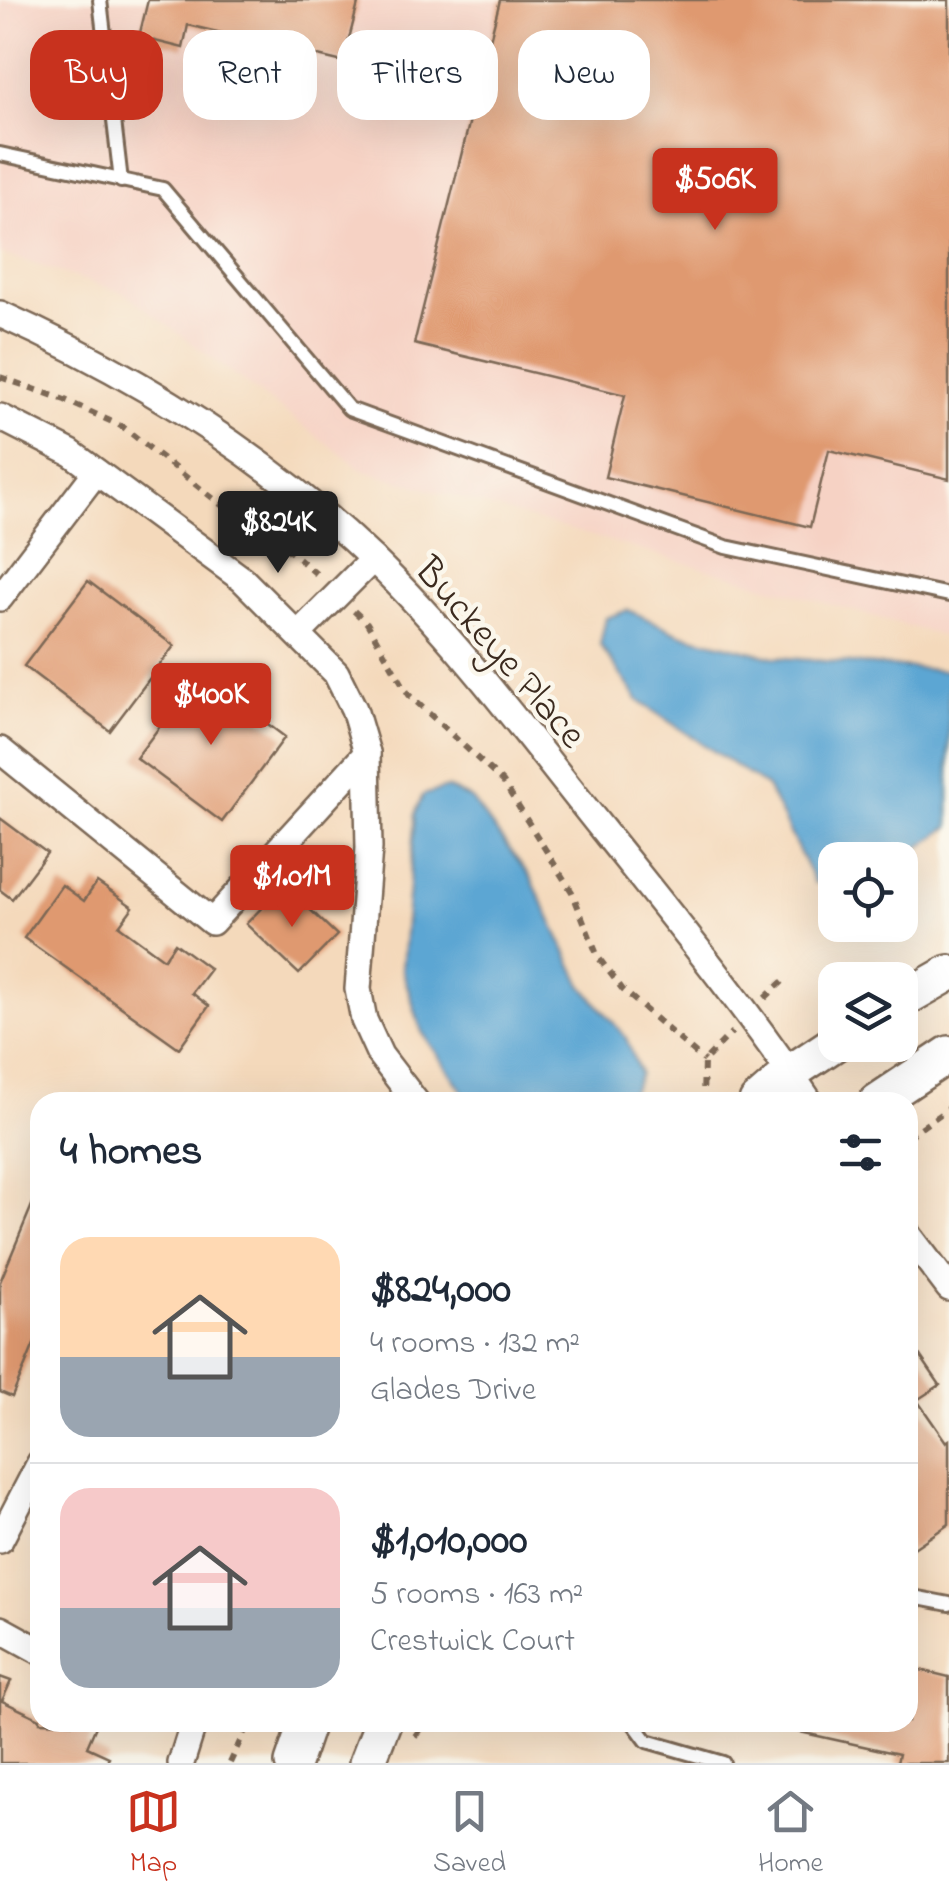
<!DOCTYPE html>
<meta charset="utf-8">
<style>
body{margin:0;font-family:"Indie Flower",sans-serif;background:#f2f2f3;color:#1f2937;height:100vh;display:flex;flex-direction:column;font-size:38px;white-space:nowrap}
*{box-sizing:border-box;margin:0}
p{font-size:32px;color:#747a83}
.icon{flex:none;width:55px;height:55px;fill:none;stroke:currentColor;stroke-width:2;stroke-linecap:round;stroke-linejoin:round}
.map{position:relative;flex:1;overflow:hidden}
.panel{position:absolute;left:30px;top:1092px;width:888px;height:640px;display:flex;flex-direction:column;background:#fff;border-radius:30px;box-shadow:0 10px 40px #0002}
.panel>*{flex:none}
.top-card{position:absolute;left:30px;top:30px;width:890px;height:90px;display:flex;gap:20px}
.controls{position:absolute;left:818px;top:842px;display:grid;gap:20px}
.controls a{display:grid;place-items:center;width:100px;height:100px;border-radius:20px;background:#fff;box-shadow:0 10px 40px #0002;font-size:50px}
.price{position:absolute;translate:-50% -85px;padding:0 22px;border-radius:10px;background:#c8321e;color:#fff;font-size:32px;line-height:65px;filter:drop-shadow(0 2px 5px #0008)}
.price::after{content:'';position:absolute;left:50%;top:60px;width:30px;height:22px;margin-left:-15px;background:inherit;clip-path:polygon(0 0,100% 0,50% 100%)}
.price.current{background:#222;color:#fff}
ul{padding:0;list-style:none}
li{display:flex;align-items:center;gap:30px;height:250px;padding:0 30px}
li+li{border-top:2px solid #e0e1e3}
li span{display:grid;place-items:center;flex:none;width:280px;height:200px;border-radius:30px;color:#555}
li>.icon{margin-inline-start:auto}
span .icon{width:120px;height:120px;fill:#fffc;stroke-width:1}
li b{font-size:42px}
h2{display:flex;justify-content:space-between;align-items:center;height:120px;padding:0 30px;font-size:42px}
.pill{padding:0 35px;border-radius:30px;background:#fff;box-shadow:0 10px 40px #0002;font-size:35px;line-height:90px}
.pill.current{background:#c8321e;color:#fff}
.tabs{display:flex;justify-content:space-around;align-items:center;height:140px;border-top:2px solid #e0e1e3;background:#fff;font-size:28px;color:#747a83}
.tabs a{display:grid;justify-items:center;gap:5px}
.tabs .current{color:#c8321e}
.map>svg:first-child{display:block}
</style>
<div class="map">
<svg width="949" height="1763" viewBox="0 0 949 1763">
<rect width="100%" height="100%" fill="#fbf7ec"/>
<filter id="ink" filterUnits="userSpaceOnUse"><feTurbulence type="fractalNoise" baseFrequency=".01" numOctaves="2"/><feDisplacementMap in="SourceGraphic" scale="20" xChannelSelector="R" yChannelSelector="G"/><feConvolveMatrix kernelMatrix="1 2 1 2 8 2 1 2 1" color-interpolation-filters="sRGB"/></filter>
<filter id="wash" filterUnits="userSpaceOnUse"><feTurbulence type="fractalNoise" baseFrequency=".0048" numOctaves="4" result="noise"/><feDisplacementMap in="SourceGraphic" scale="40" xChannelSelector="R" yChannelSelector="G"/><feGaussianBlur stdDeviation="2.25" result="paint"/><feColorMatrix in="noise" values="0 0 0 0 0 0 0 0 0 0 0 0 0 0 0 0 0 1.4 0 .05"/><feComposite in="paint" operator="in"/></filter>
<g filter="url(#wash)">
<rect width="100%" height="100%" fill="#f4d9bb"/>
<polygon fill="#f6d2c4" points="0,0 949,0 949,638 364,471 124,293 0,253"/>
<g fill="#5ba6d3" stroke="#4b6878" stroke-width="2.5">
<polygon points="628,610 680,634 774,657 949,671 949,827 900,861 835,860 835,883 815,883 767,787 639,701 600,645 606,618"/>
<polygon points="447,788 471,799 531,878 582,985 626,1038 640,1074 627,1102 470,1102 422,1032 402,969 415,814 423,795"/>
</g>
<g id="blocks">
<g fill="#df9970">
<polygon points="148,0 359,0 343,62 188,25 183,48 139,37"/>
<polygon points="500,0 949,0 949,479 829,450 810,527 605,477 625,395 414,344"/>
<polygon points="88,581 174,646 110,731 24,666"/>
<polygon points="200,673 285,737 222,822 136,758"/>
<polygon points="0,818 47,853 12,899 0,890"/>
<polygon points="97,882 133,907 119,926 164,959 175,943 210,969 192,993 209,1006 179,1048 24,938 62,885 84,901"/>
<polygon points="284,885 337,935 299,974 246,924"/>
<polygon points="40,1186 40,1330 12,1397 0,1392 0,1282"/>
<polygon points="908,1338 940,1385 917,1400 946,1442 949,1440 949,1524 908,1552"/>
<polygon points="908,1667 949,1677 949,1763 897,1763 899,1754 800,1732 803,1722 908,1722"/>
<polygon points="0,1677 11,1681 2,1701 40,1719 40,1722 97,1724 87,1747 109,1757 106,1763 0,1763"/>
</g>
</g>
</g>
<g filter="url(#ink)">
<use href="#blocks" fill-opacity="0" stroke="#7c6755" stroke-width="2.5"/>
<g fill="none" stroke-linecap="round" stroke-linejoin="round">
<defs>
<g id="lane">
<polyline points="100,0 121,181"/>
<polyline points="0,154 163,189 349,409 726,547 949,595"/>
<polyline points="908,1596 949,1604"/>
<polyline points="633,1722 647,1741 723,1763"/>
</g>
<g id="street">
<path d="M0 314C135 375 265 455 372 558 457 640 530 739 603 830 674 919 747 1008 810 1102"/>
<polyline points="0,417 71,453 242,579 336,673 354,709 367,753 369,848 358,989 364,1020 380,1055 416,1102"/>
<polyline points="0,598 96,472"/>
<polyline points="298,634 373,559"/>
<polyline points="0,750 212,922 367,753"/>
<polyline points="908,1234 949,1288"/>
<polyline points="0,1540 40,1463"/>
<polyline points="0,1629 40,1651"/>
<polyline points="181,1763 194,1722"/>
</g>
<g id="secondary">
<polyline points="900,1001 949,973"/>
<polyline points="757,1102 790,1073 835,1043"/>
<polyline points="877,1102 949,1054"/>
<polyline points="293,1763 307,1722"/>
<polyline points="367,1763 383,1722"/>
</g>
</defs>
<use href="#lane" stroke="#7c6755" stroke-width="18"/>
<use href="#street" stroke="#7c6755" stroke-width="30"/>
<use href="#secondary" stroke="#7c6755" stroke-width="40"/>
<g stroke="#7c6755" stroke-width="6" stroke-dasharray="8 8" stroke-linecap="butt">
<polyline points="0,377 65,400 123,427 229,511 272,536 320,577"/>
<polyline points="354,611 367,623 409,695 503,782 572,892 598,957 623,990 704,1061"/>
<polyline points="765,998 785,979"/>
<polyline points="699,1102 703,1099 704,1061 732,1032"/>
<polyline points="908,1137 949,1108"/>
<polyline points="415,1736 425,1722"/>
<polyline points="230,1763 249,1722"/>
</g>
<use href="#lane" stroke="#fff" stroke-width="12"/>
<use href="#street" stroke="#fff" stroke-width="25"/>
<use href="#secondary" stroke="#fff" stroke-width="35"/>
</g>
</g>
<g text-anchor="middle" stroke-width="9" stroke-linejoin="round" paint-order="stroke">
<g font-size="40" fill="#3b2a1e" stroke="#fbf7ec">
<text transform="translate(502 651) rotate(49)" y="14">Buckeye Place</text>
</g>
</g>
</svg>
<div class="controls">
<a><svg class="icon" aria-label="locate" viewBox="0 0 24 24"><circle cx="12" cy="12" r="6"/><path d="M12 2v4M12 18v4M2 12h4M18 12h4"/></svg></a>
<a><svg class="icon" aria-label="layers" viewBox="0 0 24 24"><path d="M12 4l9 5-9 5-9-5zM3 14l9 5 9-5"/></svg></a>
</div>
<b class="price" style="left:715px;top:233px">$506K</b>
<b class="price current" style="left:278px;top:576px">$824K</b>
<b class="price" style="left:211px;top:748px">$400K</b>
<b class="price" style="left:292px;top:930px">$1.01M</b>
<div class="top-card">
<a class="pill current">Buy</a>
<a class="pill">Rent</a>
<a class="pill">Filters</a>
<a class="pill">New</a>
</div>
<section class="panel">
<h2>4 homes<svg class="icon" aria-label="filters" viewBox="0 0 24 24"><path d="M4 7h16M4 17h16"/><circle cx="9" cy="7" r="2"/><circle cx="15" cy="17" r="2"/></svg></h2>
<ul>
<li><span style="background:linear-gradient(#ffd9b3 60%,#9aa5b1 0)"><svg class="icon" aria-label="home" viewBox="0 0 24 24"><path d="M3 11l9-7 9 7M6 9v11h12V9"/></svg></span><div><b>$824,000</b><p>4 rooms · 132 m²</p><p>Glades Drive</p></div></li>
<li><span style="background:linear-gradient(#f6c9c9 60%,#9aa5b1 0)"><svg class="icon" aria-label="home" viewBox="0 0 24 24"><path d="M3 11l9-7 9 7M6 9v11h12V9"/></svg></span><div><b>$1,010,000</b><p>5 rooms · 163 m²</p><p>Crestwick Court</p></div></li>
</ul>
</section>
</div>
<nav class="tabs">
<a class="current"><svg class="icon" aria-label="map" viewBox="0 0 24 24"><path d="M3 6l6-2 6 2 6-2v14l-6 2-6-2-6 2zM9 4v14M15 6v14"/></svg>Map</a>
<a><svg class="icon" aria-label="saved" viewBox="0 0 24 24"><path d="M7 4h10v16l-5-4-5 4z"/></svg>Saved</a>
<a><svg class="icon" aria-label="home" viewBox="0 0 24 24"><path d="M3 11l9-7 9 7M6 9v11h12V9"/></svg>Home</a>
</nav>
